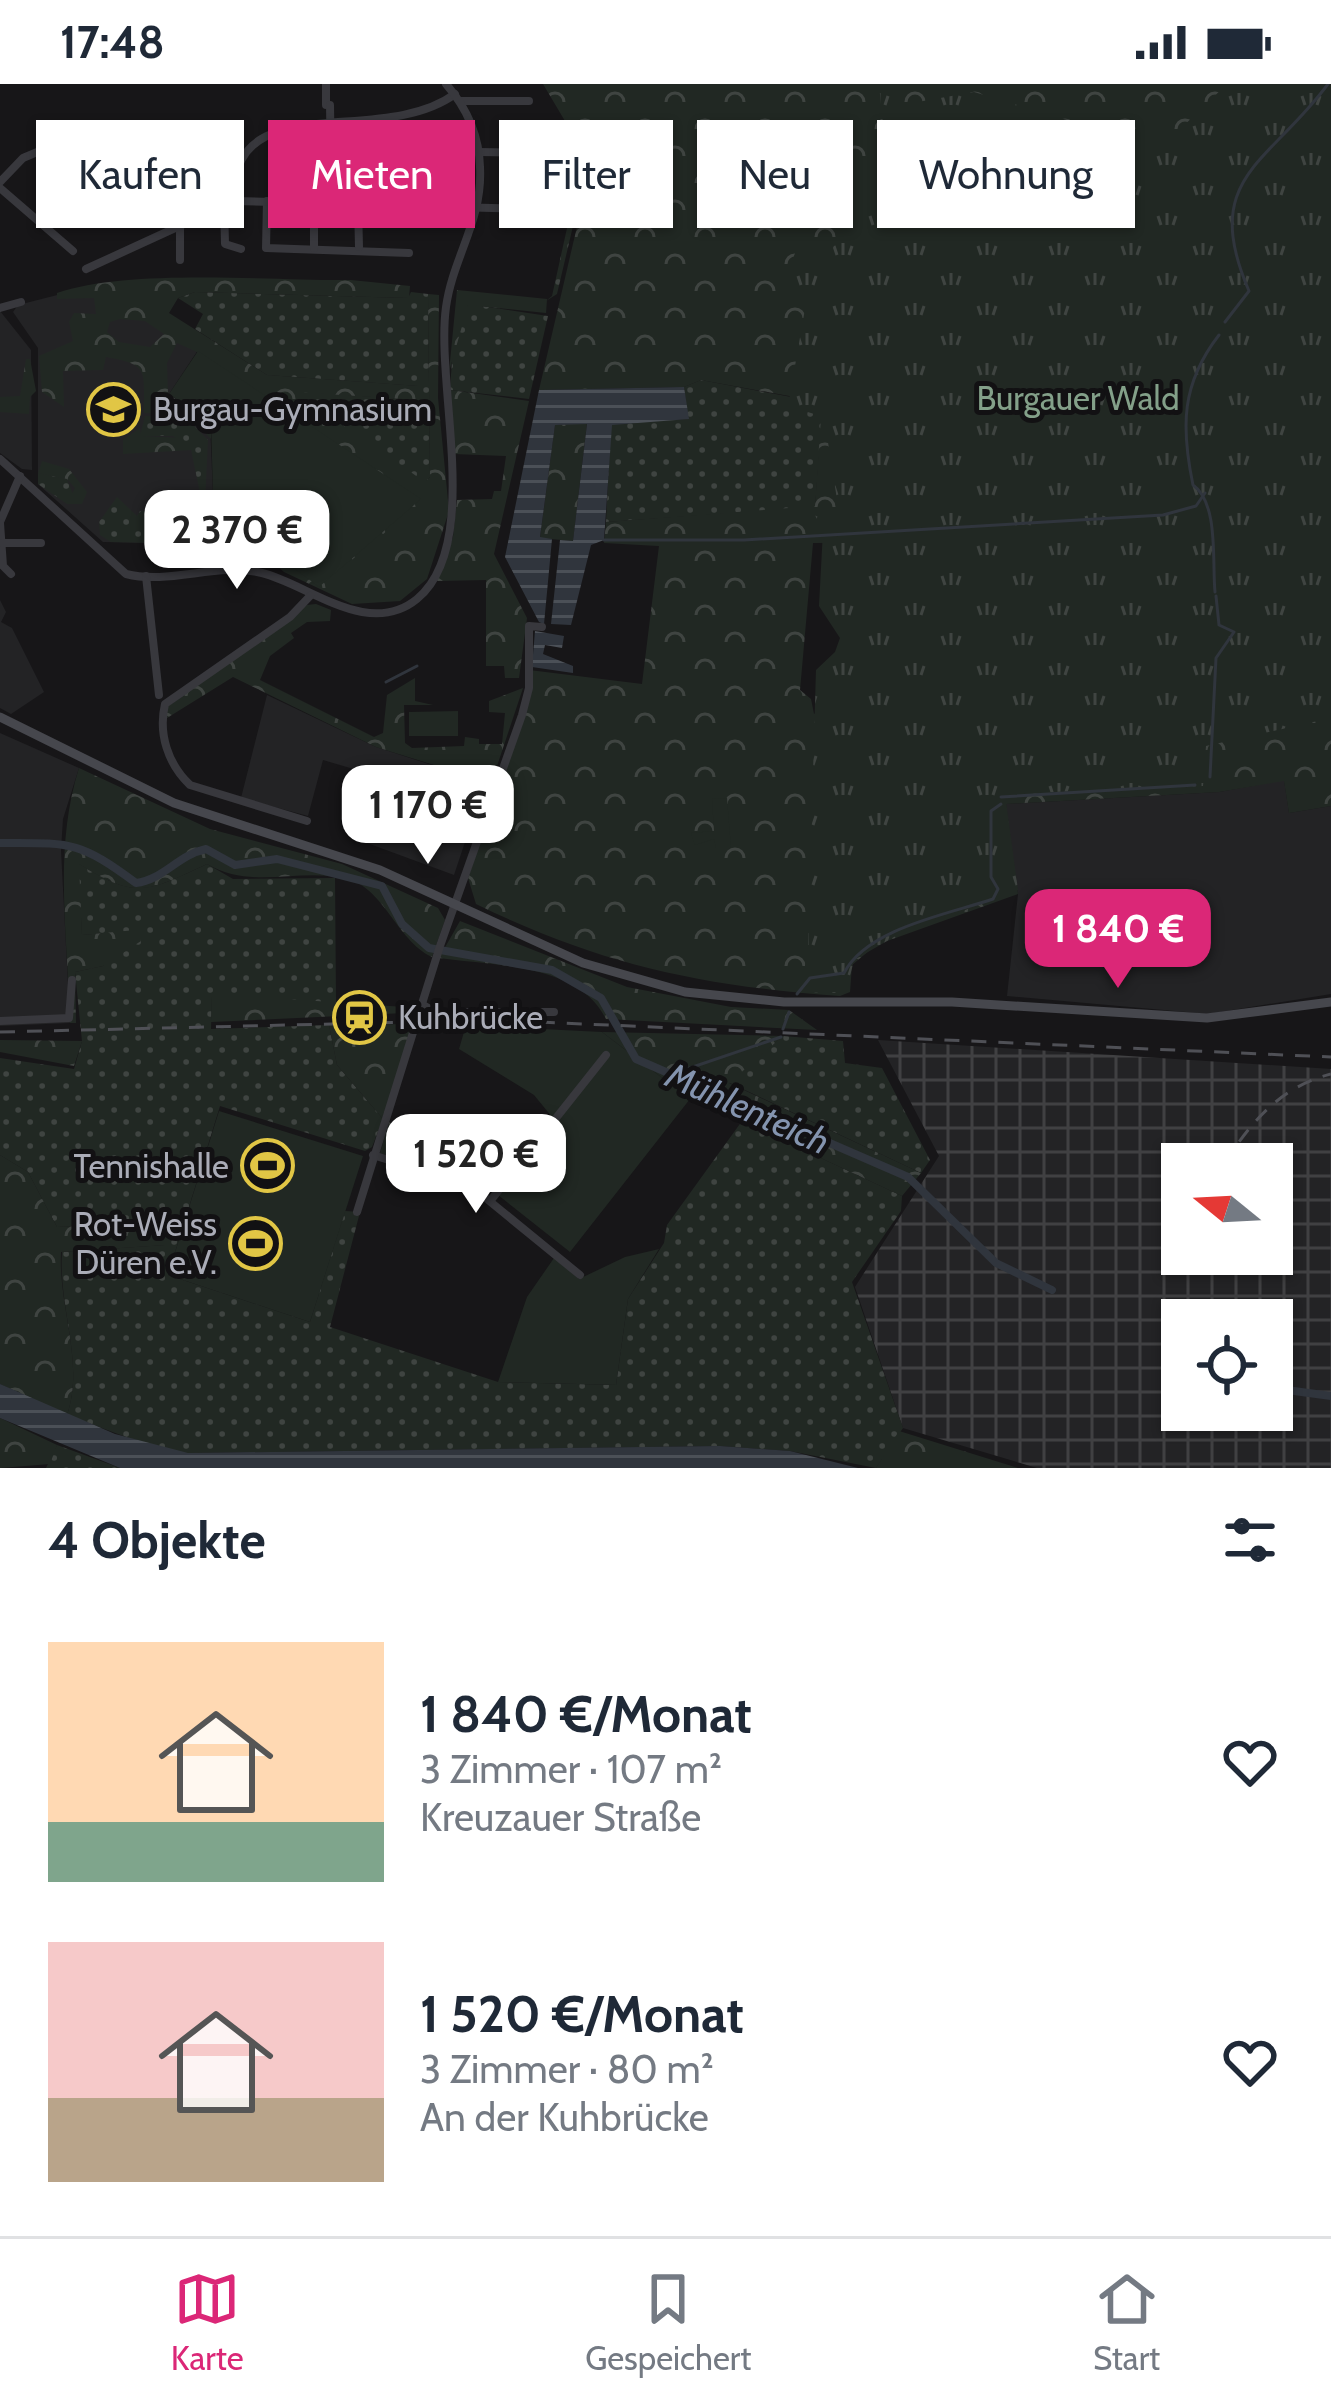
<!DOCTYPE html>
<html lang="de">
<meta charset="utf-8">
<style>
body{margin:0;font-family:Cabin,sans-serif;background:#f2f2f3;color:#1f2937;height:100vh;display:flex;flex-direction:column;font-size:45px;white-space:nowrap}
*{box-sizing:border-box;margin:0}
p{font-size:39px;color:#747a83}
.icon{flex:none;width:66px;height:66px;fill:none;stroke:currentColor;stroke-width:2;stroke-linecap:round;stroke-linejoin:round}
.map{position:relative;height:1384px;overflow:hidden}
.details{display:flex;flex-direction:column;background:#fff;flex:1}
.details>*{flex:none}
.hud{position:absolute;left:36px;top:36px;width:1260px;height:108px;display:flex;gap:24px}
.needle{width:78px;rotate:288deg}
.fabs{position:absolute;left:1161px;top:1059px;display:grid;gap:24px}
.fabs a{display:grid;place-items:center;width:132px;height:132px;border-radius:0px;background:#fff;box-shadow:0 3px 9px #0004;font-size:60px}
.price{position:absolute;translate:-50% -102px;padding:0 27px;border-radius:24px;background:#fff;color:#222;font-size:39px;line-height:78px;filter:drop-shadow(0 3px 6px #0008)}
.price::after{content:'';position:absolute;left:50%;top:72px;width:36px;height:27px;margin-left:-18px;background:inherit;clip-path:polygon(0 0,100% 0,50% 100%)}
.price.current{background:#db2777;color:#fff}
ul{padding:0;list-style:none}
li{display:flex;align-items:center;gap:36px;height:300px;padding:0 48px}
li span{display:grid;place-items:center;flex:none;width:336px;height:240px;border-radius:0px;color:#555}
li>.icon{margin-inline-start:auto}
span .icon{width:144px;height:144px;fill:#fffc;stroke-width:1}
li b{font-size:51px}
h2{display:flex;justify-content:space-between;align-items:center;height:144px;padding:0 48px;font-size:51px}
.chip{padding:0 42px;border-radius:0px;background:#fff;box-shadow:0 3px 9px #0004;font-size:42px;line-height:108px}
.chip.current{background:#db2777;color:#fff}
.status{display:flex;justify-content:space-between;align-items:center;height:84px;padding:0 60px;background:#fff;direction:ltr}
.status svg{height:33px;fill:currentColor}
.tabs{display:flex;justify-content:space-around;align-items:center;height:168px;border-top:3px solid #e0e1e3;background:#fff;font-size:33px;color:#747a83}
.tabs a{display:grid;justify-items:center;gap:6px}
.tabs .current{color:#db2777}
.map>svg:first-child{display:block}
</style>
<div class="status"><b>17:48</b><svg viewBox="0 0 49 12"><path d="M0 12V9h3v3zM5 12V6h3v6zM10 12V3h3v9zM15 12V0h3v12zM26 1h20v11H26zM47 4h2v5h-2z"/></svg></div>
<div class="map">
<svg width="1331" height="1384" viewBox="0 0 1331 1384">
<defs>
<pattern id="industrial-grid" width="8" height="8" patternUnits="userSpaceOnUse" patternTransform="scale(3)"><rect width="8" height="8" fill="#232325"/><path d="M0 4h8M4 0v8" fill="none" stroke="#404042"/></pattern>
<pattern id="grass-dots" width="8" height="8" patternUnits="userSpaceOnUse" patternTransform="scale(3)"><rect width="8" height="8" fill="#212823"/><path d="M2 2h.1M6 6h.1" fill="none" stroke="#3f4441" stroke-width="1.8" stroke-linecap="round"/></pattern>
<pattern id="forest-crowns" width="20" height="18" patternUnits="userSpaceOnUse" patternTransform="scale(3)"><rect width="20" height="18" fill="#212823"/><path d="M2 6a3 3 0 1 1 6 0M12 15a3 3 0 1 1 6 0" fill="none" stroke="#3f4441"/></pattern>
<pattern id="park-tufts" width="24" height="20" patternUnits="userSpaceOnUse" patternTransform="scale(3)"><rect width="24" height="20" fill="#212823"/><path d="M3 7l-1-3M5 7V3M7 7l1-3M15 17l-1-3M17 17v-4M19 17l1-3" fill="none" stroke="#3f4441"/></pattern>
<pattern id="water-rules" width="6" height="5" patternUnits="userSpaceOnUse" patternTransform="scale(3)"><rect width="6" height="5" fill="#30353d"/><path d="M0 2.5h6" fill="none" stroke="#4b5057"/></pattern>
</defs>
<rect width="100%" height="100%" fill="#171618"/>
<g fill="#232325">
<polygon points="69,208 114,209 198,266 169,310 210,339 213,410 202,435 204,460 103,458 38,400 38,264 13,228 18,221"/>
<polygon points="0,227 31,266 32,386 22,385 0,369"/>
<polygon points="0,516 6,528 1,538 12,544 44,608 11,630 0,624"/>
<polygon points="267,611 376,663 435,682 433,690 482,707 454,791 348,752 367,689 323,676 308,732 241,714"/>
<polygon points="0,649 79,684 63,735 61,766 70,939 0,942"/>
<polygon points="1284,696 1289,729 1331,722 1331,910 1208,930 1007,912 1018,810 1006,720 1219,708"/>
</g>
<path fill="url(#industrial-grid)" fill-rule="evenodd" d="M878 956 1331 985V1384H1037L903 1344 855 1203 939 1072ZM1182 1080H1272V1170H1182ZM1182 1236H1272V1326H1182Z"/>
<g fill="url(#grass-dots)">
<polygon points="581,81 585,91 557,210 546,217 552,212"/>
<polygon points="195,208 408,214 411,208 428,210 430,393 425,399 292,307 417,316 418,302 267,291 195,245 203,230 178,214"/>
<polygon points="468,220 548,232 529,315 450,306 453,262"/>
<polygon points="701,296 823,319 815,423 606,438 611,340 688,335 684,303"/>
<polygon points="145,332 186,334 208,356 203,460 111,458 100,451 99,438 117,413 137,432 140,427 194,426 194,412 200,409 191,366 173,352 140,352"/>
<polygon points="38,389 67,395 74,413 67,420 38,400"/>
<path d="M78 779C136 816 147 808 207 780L233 795 335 794 336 919 212 912 211 945 329 941 337 981 383 1035 372 1063 365 1067 220 1022 168 1191 310 1238 345 1127 360 1128 330 1243 498 1298 616 1301 628 1215 664 1159 667 1141 742 1037 902 1112 901 1127 852 1198 903 1344 876 1384 790 1367 720 1362 188 1369 161 1366 67 1331C85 1279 58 1224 62 1168L165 1161 164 1138 57 1143 28 1088 0 1071V974L74 985 82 957 75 888 103 882 135 847 82 851Z"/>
<polygon points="783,952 843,957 845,979 882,984 930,1076 921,1089 728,998"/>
<polygon points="389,1038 435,1071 429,1085 380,1069"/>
<polygon points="57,1361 120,1384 46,1384"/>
</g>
<g fill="url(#forest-crowns)" fill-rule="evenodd">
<path d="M543 0H1331V722L1289 729 1284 697 1219 708 1006 720 1018 810 876 861 852 881 850 908 840 912C702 902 601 881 476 820L468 794 532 607 529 586 642 600 659 462 604 459 606 438 815 422 822 318 701 296 684 303 539 306 589 91 584 69ZM1119 457 814 630 811 615 800 606 813 459Z"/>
<path d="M351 196 410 202 409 214 195 208 178 214 169 229 267 291 419 302 418 316 295 308 425 398 430 393 428 210 439 211 438 314 449 427 427 495 400 517 352 520 284 488 257 464 262 458 197 268 177 259 167 279 168 310 211 339V355L188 331 144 329C143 287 151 281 106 273L103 286 63 287 64 323 42 308 39 272 73 257 69 238 74 229 96 230 94 214 57 215V209C131 184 269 197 351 196ZM120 235 145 237 164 250 150 263 119 258 107 248 110 238Z"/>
<polygon points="457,206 547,215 546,229 468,221 449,288"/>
<polygon points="26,275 30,275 36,307 30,313 29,330 0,328 0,313 20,312"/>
<polygon points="450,306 529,317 494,470 527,534 519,594 505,594 504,582 486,582 486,496 437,497 453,453 457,416 492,415 494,407 501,407 506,372 454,370"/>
<polygon points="587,339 573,457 540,454 555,341"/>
<polygon points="140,344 141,352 182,354 192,366 123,370 123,356"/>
<polygon points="42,377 69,385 87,408 82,420 67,420 75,404 67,395 38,389"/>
<polygon points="316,520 331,526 330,537 307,538 291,549 294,554 270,572 260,596 374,653 383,649 387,611 415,594 415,617 433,621 404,621 405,659 412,664 464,662 465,653 479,655 479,660 502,660 505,629 489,628 489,617 523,604 486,715 482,707 432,690 434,681 376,663 233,593 167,634 166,624 307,521"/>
<path d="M79 684 210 745 342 780 438 824 445 836 432 873C396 856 384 802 344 794 295 784 253 806 207 780 147 808 137 816 79 780L82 851 136 846 141 857 103 882 75 888 76 939H70C68 853 53 766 79 684Z"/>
<path d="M460 837 627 903 731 923 789 926 817 946 606 935C579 879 494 882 439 874Z"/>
<polygon points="283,909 287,915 404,923 404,929 211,938 212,911"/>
<polygon points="415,940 383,1035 337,981 329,941"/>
<polygon points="602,948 783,952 729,999 921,1089 902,1112 742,1037 702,1011 690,1015"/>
<polygon points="0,956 82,957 74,982 0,968"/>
<path d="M0 1071 28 1088 57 1143 165 1138 166 1161 61 1168C58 1223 85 1279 67 1331L0 1300Z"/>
<polygon points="0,1334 57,1361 50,1380 0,1384"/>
<polygon points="899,1347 1018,1384 876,1384"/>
</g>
<g fill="url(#park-tufts)">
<polygon points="879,0 901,21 974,8 1140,58 1175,50 1227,0 1331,0 1331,634 1206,662 1203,702 1005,710 1018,806 894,853 854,876 846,908 801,909 808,861 816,586 835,568 840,554 819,522 823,447 815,431 839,428 824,333 788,322 805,225 786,191 796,167 819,160 833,164 859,100 874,87 885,61"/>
<polygon points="399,437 406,447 356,488 348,479"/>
</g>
<g fill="#212823">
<polygon points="198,267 421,415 319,503 262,460 259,464 240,451 237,456 205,436 213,410 211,339 169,310"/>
<polygon points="458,627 458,652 409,652 409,628"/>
<polygon points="727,714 731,764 716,764 714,755 695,761 691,749 714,747 712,715"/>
<polygon points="466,941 602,948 690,1015 570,1168 493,1107 552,1033 534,1011 459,965"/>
<polygon points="219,1027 363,1072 310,1238 168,1191"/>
<polygon points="659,1165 628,1215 616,1301 498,1298 527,1213 554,1174 579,1195 625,1173"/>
</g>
<g fill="url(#water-rules)">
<polygon points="684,303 689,335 612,341 604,456 591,461 571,541 551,540 560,456 573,457 587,340 555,341 540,453 552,455 544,540 539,538 505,473 539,306"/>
<polygon points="535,547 564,552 562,564 545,561 543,570 573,582 573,589 532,583"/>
<polygon points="0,1300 115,1350 188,1369 720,1362 790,1367 858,1384 120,1384 0,1334"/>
</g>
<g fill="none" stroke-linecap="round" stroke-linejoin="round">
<g stroke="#30353d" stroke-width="3">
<path d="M1225 238 1249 207C1200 93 1268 81 1328 0"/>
<polyline points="604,456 744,456 1163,431 1196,422 1205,409"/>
<path d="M1215 508C1212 478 1219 419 1193 401 1181 343 1181 300 1219 251"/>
<polyline points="386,598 417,582"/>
<polyline points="1210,693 1216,574 1234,548 1219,541 1216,512"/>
<polyline points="1001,713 1195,701"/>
<path d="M797 910 810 894 844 889C867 844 949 830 993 815L998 805 991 793V727L1001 720"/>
<polyline points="783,945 789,928"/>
<polyline points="672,990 781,953"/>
</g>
<g stroke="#30353d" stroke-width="8">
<path d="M0 759C70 759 78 756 136 799 163 796 178 771 206 765L235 781 277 775 382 802 402 840 429 864 552 886 601 914 636 975 908 1093 996 1179 1052 1206"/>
<polyline points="1272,1304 1331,1312"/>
</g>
<g stroke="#38383d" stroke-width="8">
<polyline points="326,0 326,21"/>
<polyline points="460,17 529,17"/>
<polyline points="330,21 331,85"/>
<polyline points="479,68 539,69"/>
<polyline points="69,74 85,45"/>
<polyline points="180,84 180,176"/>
<polyline points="343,85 344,121"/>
<polyline points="108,90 112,65"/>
<polyline points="0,98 23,74 42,66 97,89 122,88"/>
<polyline points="0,104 73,167"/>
<path d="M234 117C229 0 380 65 455 10"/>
<polyline points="267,117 266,164 409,169"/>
<polyline points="224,119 225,160 241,165"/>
<polyline points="358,121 359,163"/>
<polyline points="314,164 314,121"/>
<polyline points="86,185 234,117 527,125"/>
<polyline points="0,224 21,218"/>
<path d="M0 375 126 490C170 501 218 478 262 489 308 500 368 555 417 515 483 461 435 301 446 223 453 173 483 136 480 83 479 51 467 24 446 0"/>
<polyline points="0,438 20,392"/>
<polyline points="0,439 3,482 11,490"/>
<polyline points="2,459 41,459"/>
<polyline points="146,492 159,611"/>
<path d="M307 737 190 701C168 680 158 650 165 620L290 533 310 512"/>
<polyline points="423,921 435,928 554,928"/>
<polyline points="0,937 69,934 72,896"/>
<polyline points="373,1071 471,1102 580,1191"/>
<polyline points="491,1116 606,971"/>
<polyline points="357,1128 440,862 522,631 529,604 529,542 542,543"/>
</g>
<polyline stroke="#46474d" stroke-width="9" points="0,633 174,719 380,786 583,879 685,908 784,918 952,918 1207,934 1331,918"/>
<g stroke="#4f5056" stroke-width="3" stroke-dasharray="15 12" stroke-linecap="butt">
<polyline points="0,948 494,936 1331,973"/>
<path d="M1224 1080C1251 1038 1280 1003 1331 990"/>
</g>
</g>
<defs>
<symbol id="school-ring" viewBox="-11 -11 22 22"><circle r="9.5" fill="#121113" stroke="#e1c645" stroke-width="1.5"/><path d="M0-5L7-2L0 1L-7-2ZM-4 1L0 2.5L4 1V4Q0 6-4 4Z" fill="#e1c645"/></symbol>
<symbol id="station-ring" viewBox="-11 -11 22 22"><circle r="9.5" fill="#121113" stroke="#e1c645" stroke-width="1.5"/><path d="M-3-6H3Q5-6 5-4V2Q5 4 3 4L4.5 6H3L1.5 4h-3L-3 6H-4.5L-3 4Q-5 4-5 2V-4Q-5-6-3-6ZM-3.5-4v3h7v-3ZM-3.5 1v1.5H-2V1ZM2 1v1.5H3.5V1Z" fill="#e1c645"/></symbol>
<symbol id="stadium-ring" viewBox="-11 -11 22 22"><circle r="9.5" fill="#121113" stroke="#e1c645" stroke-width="1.5"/><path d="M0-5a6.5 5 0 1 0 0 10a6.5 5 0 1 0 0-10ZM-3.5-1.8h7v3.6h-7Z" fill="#e1c645"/></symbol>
</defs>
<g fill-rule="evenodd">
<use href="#school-ring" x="84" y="296" width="59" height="59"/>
<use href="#station-ring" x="330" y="904" width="59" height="59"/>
<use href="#stadium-ring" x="238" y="1052" width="59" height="59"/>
<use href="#stadium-ring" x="226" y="1130" width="59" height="59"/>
</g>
<g text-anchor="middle" stroke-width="10" stroke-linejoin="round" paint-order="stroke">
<g font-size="33" fill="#83a089" stroke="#121113">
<text x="1078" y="326">Burgauer Wald</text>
</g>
<g font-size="33" fill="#aaacb7" stroke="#121113" text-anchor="start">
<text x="153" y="337">Burgau-Gymnasium</text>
<text x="398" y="945">Kuhbrücke</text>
<text x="229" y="1094" text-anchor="end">Tennishalle</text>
<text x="217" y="1152" text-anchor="end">Rot-Weiss<tspan x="217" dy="38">Düren e.V.</tspan></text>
</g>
<g font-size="36" font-style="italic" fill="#8494af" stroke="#121113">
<text transform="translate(748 1024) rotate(24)" y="13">Mühlenteich</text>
</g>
</g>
</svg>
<div class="fabs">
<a><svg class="needle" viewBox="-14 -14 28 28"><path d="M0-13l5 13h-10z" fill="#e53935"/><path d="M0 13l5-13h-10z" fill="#747a83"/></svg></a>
<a><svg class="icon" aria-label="locate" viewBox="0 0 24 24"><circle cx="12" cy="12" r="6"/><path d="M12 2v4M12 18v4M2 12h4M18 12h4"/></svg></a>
</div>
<b class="price" style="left:237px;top:508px">2 370 €</b>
<b class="price" style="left:428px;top:783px">1 170 €</b>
<b class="price current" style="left:1118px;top:907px">1 840 €</b>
<b class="price" style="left:476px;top:1132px">1 520 €</b>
<div class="hud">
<a class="chip">Kaufen</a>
<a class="chip current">Mieten</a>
<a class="chip">Filter</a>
<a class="chip">Neu</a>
<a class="chip">Wohnung</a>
</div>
</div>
<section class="details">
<h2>4 Objekte<svg class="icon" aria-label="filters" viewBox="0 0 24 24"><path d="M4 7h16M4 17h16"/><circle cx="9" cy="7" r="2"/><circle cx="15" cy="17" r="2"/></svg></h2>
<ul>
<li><span style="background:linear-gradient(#ffd9b3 75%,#7fa58c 0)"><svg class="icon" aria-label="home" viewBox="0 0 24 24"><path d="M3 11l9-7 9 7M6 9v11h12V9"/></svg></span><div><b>1 840 €/Monat</b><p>3 Zimmer · 107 m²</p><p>Kreuzauer Straße</p></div><svg class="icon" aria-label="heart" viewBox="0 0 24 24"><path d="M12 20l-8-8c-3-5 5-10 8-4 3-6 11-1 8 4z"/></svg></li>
<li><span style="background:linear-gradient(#f6c9c9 65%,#b9a48a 0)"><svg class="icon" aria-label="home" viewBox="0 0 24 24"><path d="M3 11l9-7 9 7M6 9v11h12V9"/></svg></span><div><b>1 520 €/Monat</b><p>3 Zimmer · 80 m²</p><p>An der Kuhbrücke</p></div><svg class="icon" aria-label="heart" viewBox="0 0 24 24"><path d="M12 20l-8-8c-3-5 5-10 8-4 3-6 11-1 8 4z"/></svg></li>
</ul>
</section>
<nav class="tabs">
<a class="current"><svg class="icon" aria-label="map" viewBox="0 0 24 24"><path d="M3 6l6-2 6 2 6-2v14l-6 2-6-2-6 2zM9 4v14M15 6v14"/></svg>Karte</a>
<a><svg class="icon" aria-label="saved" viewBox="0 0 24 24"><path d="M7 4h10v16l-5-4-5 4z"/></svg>Gespeichert</a>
<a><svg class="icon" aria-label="home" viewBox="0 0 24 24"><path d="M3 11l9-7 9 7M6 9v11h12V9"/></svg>Start</a>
</nav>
